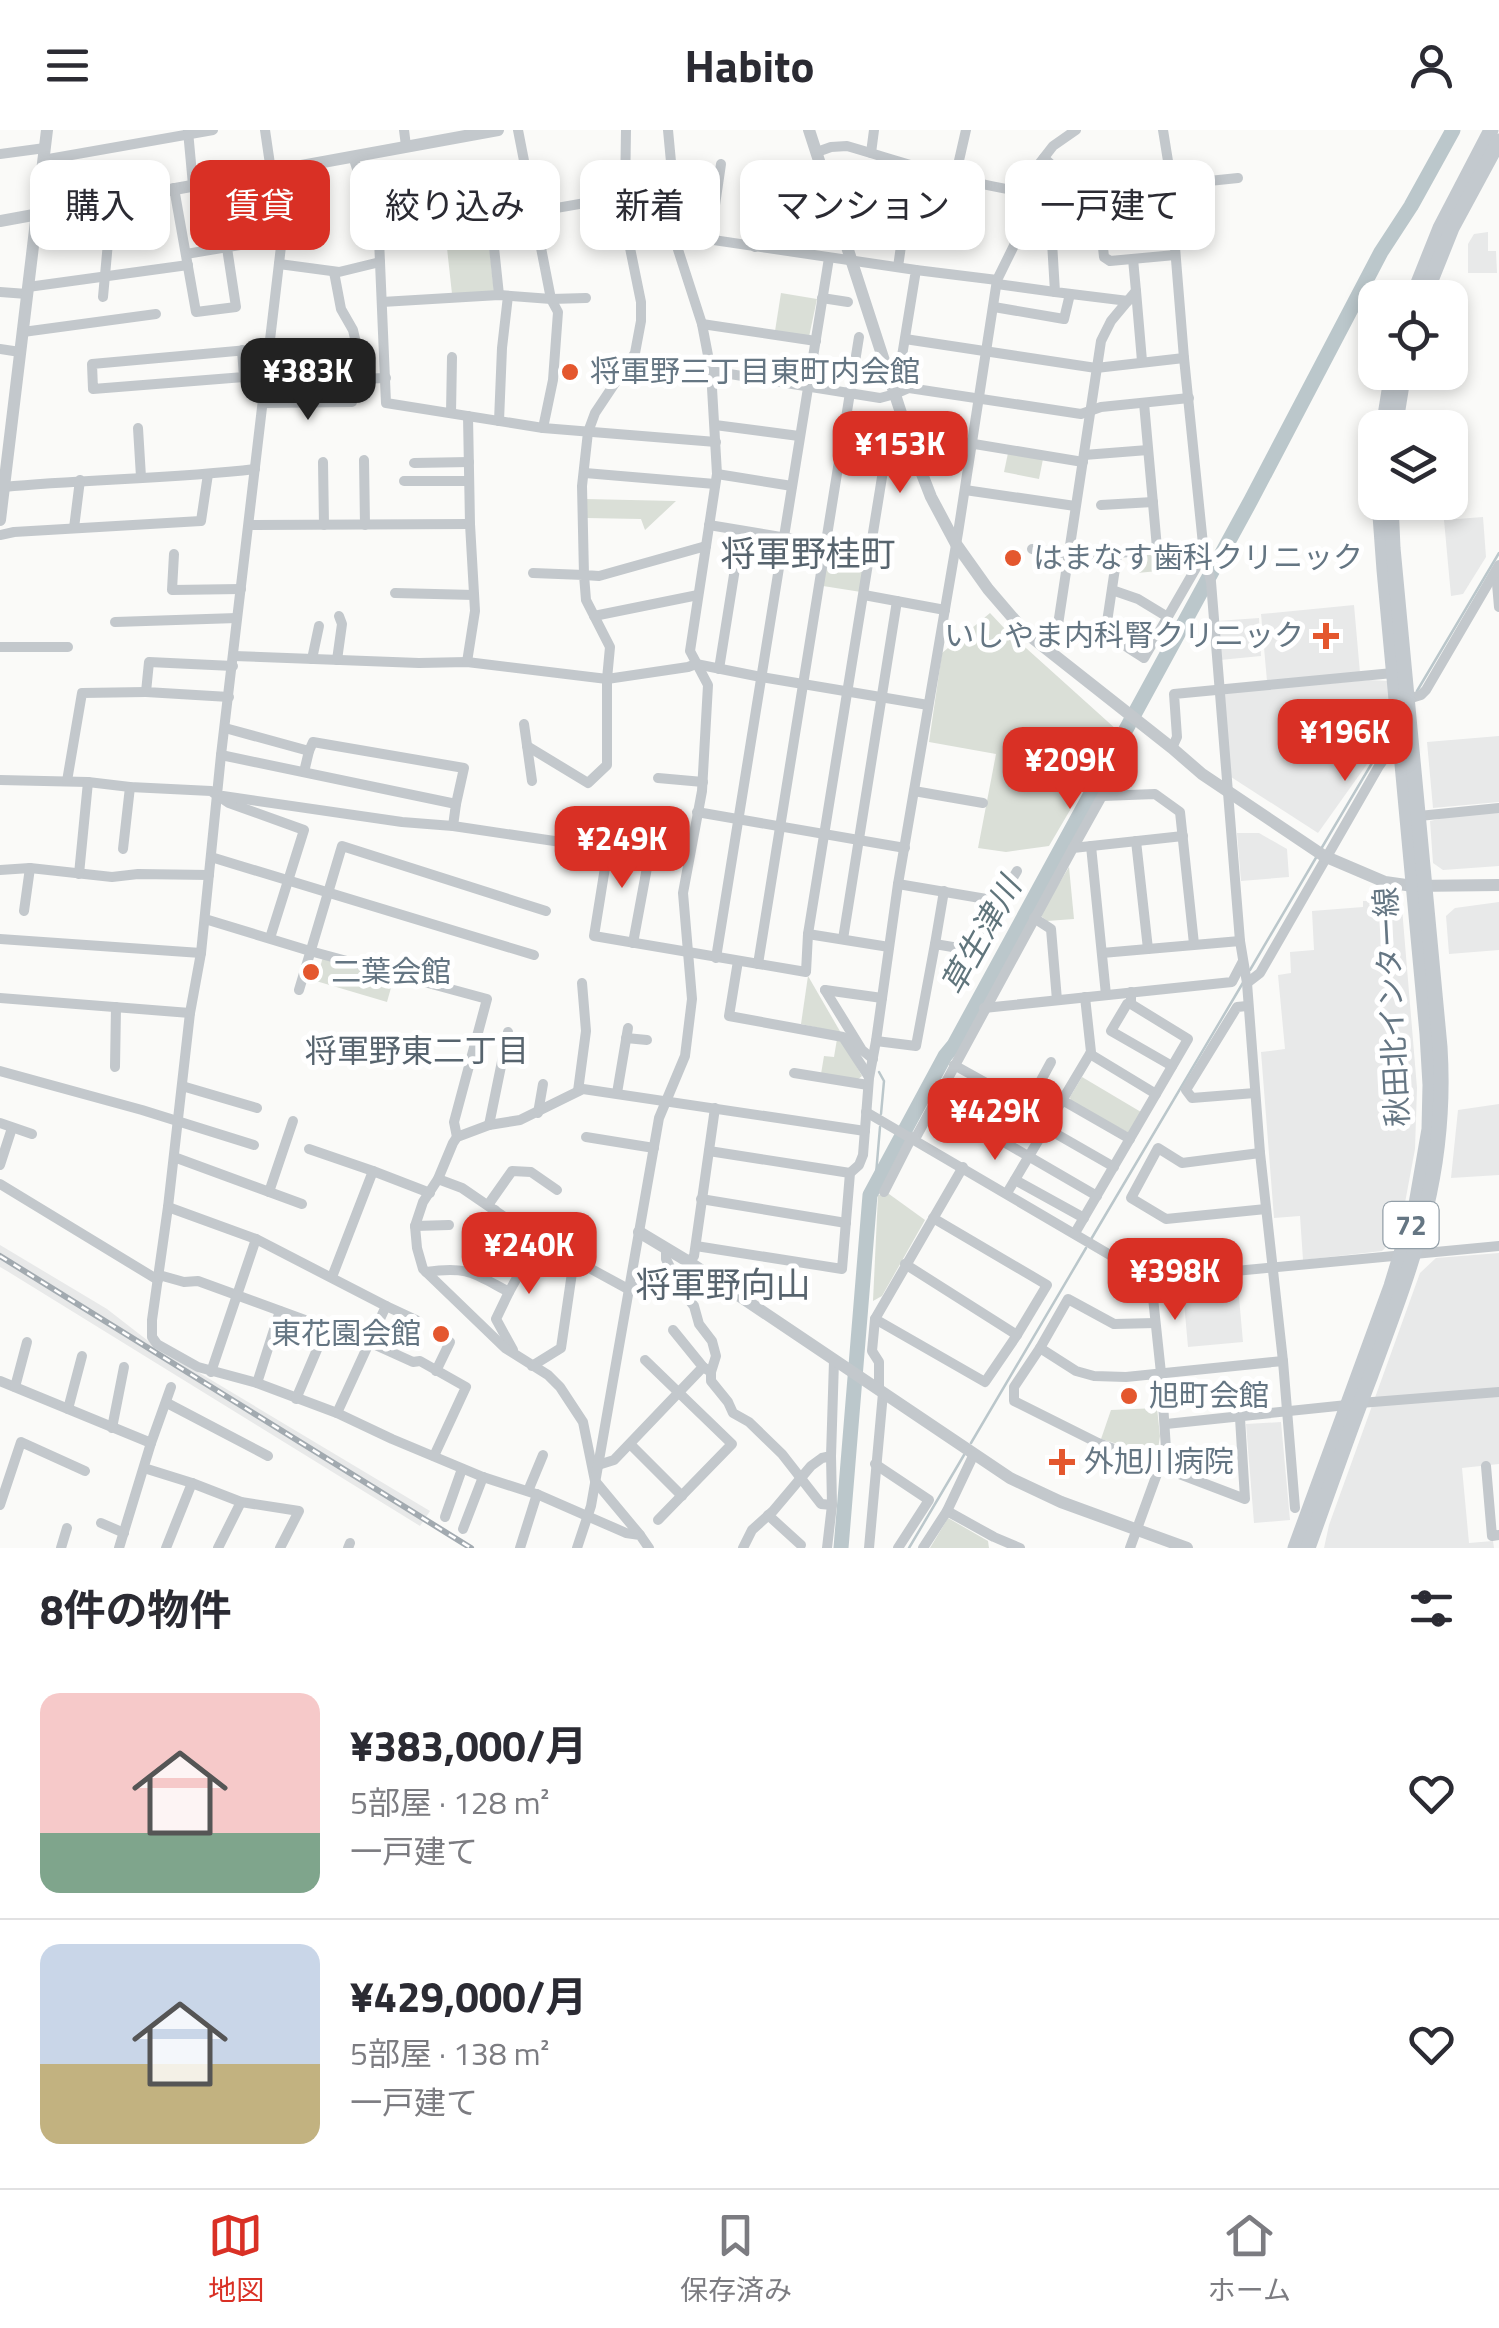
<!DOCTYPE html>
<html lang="ja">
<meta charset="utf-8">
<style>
body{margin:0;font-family:"Titillium Web","Noto Sans JP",sans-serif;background:#f2f2f3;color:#2b2b33;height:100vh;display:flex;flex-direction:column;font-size:38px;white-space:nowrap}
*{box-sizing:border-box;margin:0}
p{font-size:32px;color:#7c7c81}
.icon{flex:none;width:55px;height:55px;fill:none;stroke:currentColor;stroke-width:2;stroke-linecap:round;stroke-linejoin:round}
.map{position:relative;height:1418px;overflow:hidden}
.drawer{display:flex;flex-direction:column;background:#fff;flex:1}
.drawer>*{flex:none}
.banner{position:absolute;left:30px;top:30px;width:1440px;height:90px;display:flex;gap:20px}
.buttons{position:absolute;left:1358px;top:150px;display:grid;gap:20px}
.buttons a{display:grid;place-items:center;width:110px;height:110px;border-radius:20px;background:#fff;box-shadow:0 5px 15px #0003;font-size:50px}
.price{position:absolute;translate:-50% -85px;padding:0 22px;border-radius:20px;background:#d93025;color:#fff;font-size:32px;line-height:65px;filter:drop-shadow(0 2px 5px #0008)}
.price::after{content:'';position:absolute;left:50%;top:60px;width:30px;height:22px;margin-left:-15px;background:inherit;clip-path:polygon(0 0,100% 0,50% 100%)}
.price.selected{background:#222;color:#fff}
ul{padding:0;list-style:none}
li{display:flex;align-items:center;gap:30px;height:250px;padding:0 40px}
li+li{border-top:2px solid #e1e1e2}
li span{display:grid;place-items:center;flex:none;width:280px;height:200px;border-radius:20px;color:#555}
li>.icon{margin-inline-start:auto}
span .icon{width:120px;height:120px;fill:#fffc;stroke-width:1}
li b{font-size:42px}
h2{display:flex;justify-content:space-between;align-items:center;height:120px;padding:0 40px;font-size:42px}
.chip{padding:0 35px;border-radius:20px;background:#fff;box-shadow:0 5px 15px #0003;font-size:35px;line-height:90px}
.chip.selected{background:#d93025;color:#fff}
header{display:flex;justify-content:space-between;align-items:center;height:130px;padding:0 40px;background:#fff;font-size:45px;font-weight:700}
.tab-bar{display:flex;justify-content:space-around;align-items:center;height:140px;border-top:2px solid #e1e1e2;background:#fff;font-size:28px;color:#7c7c81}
.tab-bar a{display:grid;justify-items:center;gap:5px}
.tab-bar .selected{color:#d93025}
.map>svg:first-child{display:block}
</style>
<header><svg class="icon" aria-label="menu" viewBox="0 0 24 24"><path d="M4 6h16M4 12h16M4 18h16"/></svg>Habito<svg class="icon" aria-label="person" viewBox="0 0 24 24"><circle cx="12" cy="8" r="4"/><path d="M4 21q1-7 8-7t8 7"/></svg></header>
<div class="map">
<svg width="1499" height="1418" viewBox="0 0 1499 1418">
<rect width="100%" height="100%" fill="#fafaf8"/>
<g fill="#e8e9e9">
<polygon points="1488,102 1488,121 1496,121 1497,143 1468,143 1468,114 1474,104"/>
<polygon points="1483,387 1486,427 1463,464 1451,466 1444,390"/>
<polygon points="1354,475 1360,543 1267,551 1261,484"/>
<polygon points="1259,488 1261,526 1220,530 1217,491"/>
<polygon points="1369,550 1388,551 1392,599 1318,703 1231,647 1222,563"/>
<polygon points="1499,606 1499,672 1433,678 1427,612"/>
<polygon points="1499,681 1499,736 1443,740 1433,733 1430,691 1452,686"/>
<polygon points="1237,703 1259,703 1287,719 1289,747 1241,751"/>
<polygon points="1363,771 1387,771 1402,778 1417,958 1415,1019 1399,1105 1382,1121 1303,1130 1300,1086 1274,1088 1261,922 1285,919 1278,845 1291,843 1290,822 1314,820 1312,781 1363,777"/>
<polygon points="1499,772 1499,820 1449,824 1446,786 1455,778"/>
<polygon points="1499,974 1499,1045 1451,1048 1458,980"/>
<polygon points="0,1115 107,1179 156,1217 430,1381 420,1396 7,1141 0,1137"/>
<polygon points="1499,1123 1499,1334 1462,1338 1469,1413 1493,1411 1494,1418 1324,1418 1329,1395 1420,1143 1436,1128"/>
<polygon points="1237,1145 1243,1212 1188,1217 1182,1150"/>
<polygon points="1281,1292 1290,1390 1254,1393 1246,1294"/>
</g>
<g fill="#dadfd7">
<polygon points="487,94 494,162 452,164 445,100"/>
<polygon points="781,163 817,169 809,207 775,201"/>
<polygon points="1008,323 1043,329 1039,349 1004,342"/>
<polygon points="585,369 676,371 645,400 641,389 586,388"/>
<polygon points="832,420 864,425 867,429 861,462 823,456 829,421"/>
<polygon points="1157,422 1158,426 1179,424 1180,439 1137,443 1135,424"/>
<polygon points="990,483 1006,500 1117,600 1049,716 1006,722 978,718 996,624 929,612 942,523"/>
<polygon points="1069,737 1074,789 1047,791 1040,785"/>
<polygon points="323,827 394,847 387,872 316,851"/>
<polygon points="808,846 841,903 801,894"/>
<polygon points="837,909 842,911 862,946 857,950 821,944 824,926 834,927"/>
<polygon points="1082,947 1141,982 1129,1003 1071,972 1070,967"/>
<polygon points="889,1064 925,1090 882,1166 873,1171 878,1065"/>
<polygon points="1157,1278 1160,1306 1157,1326 1101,1309 1111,1280"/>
<polygon points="948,1388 988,1411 989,1418 930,1418"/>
</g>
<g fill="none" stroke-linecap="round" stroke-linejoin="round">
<g stroke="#bbc7cb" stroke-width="2.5">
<polyline points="1417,561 1499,423"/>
<polyline points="1321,719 1391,601"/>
<polyline points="1250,840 1317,726"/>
<polyline points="879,942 884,951 881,984"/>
<polyline points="875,1056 880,997"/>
<polyline points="1090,1111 1244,851"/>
<polyline points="971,1313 1086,1118"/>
<polyline points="909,1418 964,1325"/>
</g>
<polyline stroke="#bbc7cb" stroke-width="15" points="841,1418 870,1065 945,926 954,915 1251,370 1381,122 1411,76 1453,0"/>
<g stroke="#c3c8cc" stroke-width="10">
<polyline points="265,0 271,41"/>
<polyline points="404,0 406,16"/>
<polyline points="518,0 551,169 558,182 553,250 543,298"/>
<polyline points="626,0 625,66 629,113 641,172 641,191 635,223 595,283 588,302 582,356 584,445 599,446 706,416"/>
<polyline points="1163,0 1168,31 1184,228 1204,424 1211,452 1240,811 1247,853 1260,1023 1283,1231 1295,1378"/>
<polyline points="188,1 193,55"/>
<path d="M817 22 831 17 847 16C909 34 969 55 1033 63"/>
<polyline points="871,23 874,0"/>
<polyline points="0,24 45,18"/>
<polyline points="353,26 379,109 386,273 543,298 716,312"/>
<polyline points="1044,28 1076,57"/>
<polyline points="43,30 213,0"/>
<polyline points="295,36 282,108 221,625 201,823 190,883 168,1077 152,1190 152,1207 157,1214 198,1237 257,1253 337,1283 392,1309 483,1347 539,1365 626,1403 640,1405 649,1418"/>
<polyline points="955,48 966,0"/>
<polyline points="1170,55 1238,48"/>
<polyline points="174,58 196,182 236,177 227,118"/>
<polyline points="491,89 499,165"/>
<polyline points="673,104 916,140 902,226"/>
<polyline points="379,109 625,66"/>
<polyline points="710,109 721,34"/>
<polyline points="755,117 768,41"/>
<polyline points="186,124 282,108"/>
<polyline points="1133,129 1136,161"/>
<polyline points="279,134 339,142 380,132"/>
<polyline points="898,137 908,67"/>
<polyline points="916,140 997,150"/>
<polyline points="334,142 341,179 353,200 359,226 358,250"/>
<polyline points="997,154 1055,162"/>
<polyline points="28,157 188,135"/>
<polyline points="0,162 27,164"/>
<polyline points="103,167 112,69"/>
<polyline points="822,168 848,172"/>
<polyline points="1128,171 1055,162 1052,112 1102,108 1104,127 1110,131 1175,125"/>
<polyline points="382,172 499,165 551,169 586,168"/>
<polyline points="994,177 1064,189 1070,164"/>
<polyline points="702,194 816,211"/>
<polyline points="23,202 156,184"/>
<polyline points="905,209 1096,238 1184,228"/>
<polyline points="0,219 20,222"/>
<polyline points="242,220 244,247 93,259 92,234 270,218"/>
<polyline points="711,241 880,268 895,264 909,258 1081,284 1101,277 1189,268"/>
<polyline points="266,252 386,248"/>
<polyline points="263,273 352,272"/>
<polyline points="451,283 452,227"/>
<polyline points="499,291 502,218 508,166"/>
<polyline points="715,295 799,306"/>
<polyline points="138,298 141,347"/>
<polyline points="926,306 1083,332"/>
<polyline points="1084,325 1148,320"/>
<polyline points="364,330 365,395"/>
<polyline points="323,332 324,395"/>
<polyline points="414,333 469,332"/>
<polyline points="585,343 715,354"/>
<polyline points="717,344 792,356"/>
<polyline points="404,351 469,351"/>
<path d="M4 357C88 349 172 349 255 339"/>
<polyline points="965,360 1075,376"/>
<polyline points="1101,375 1153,372"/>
<polyline points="250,395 470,394"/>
<polyline points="709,395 871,422"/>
<polyline points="74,398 80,350"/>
<polyline points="0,405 14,402 201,391 208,344"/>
<path d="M1032 419C1078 426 1111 426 1157 418L1144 273"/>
<polyline points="174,424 172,460 241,459"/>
<path d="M1117 425 1107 492C1111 510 1129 518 1144 528L1204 424"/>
<polyline points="1496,442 1499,477"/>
<polyline points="1112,460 1138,469 1166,486"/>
<polyline points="395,463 474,465"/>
<polyline points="864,465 945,480"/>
<polyline points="594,486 698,465"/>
<polyline points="115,492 237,488"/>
<polyline points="1056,508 1101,211 1111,191 1136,161 1142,231"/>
<polyline points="0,517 68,517"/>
<polyline points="234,526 419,533 467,532 607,549 688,537 696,534 761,547 928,575"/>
<polyline points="312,529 319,496"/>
<polyline points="337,530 342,494 339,486"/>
<polyline points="467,532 475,481 470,394 468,286"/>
<polyline points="719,539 741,401"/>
<polyline points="229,567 146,562 149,532 233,536"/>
<polyline points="1408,569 1421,565 1426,560 1499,435"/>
<polyline points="524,594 532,651"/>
<polyline points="225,598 309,621 304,642"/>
<polyline points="527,616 588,653 607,635 607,549 610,517 586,470 584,445 533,443"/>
<polyline points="1172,618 1177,607 1174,564 1393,543"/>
<polyline points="309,621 313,612 464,638 456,674"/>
<polyline points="221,625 456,674 453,696 608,719 594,806 806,842 808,804 889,304"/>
<polyline points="1115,639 1102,666 1155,664 1180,682 1194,814"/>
<polyline points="658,648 703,652"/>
<polyline points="0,650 88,652 130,657 211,661 229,673 304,700 270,808"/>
<polyline points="67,651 82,563 146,562"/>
<polyline points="914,661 983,673"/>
<polyline points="223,666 402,692 453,696"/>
<polyline points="697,682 905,718"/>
<polyline points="1419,686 1499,678"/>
<polyline points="1136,711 1148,819"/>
<polyline points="1091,716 1106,865"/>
<polyline points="1073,718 1102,666"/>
<polyline points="123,719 130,657"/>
<polyline points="607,724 615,720 692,711"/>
<polyline points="211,727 534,825"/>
<polyline points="30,738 112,747 138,744 209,745"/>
<polyline points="0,740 30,738 24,781"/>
<polyline points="79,744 88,652"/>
<polyline points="898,754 998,771"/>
<polyline points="1034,788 1051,799 1057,870"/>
<polyline points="205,789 310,821 487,869 454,992 457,1007"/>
<polyline points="808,804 889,817"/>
<polyline points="0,809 201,823"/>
<polyline points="843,809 897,471"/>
<polyline points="633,813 651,716"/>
<polyline points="935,814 944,761"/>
<polyline points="1102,823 1240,811"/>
<polyline points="716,828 829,128"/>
<polyline points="738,831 729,886 843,907 869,947"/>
<polyline points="758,834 859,207"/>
<polyline points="1247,853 1260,843 1379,636 1389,622 1400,613"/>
<polyline points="299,860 342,716 546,781"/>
<polyline points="825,860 862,920 873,929"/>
<polyline points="825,860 882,868"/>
<polyline points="0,868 190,883"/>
<polyline points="1131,872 1127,874 1111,901 1172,936"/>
<polyline points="1247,876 1237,877 1186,960 1192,968 1255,963"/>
<polyline points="984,878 1232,852 1243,831"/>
<polyline points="626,908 647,910"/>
<polyline points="876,911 916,916 935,814 970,820 1017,741"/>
<polyline points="1090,924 1156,964"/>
<polyline points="954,935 1051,989"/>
<polyline points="115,937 116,877"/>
<polyline points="0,941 142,980 254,1015"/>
<polyline points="794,943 868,955"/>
<polyline points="182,956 257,978"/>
<polyline points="578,961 586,901 582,853"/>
<polyline points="617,963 628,898"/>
<polyline points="1062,970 1130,1009"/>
<polyline points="935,972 1097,1066"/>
<polyline points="1027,976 1051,932"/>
<polyline points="866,982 1151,1149 1499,1116"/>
<polyline points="538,983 543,954"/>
<polyline points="0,993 32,1004"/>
<polyline points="489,995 508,902"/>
<polyline points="1046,998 1114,1037"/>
<polyline points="586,1007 654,1018"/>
<polyline points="915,1009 1073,718 1183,706"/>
<polyline points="309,1019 373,1041"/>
<polyline points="709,1021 850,1043"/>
<polyline points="1260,1023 1182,1033 1158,1018 1131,1068 1166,1089 1266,1079"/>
<polyline points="174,1027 302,1074"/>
<polyline points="0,1035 12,998"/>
<polyline points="438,1049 462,1058 538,1110 628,1159"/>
<polyline points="1015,1050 1084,1088"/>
<polyline points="0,1054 158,1150"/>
<polyline points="269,1062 293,991"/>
<polyline points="884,1062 912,1007"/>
<polyline points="1007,1063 1091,922 1085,867"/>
<polyline points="701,1069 846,1093"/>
<polyline points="488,1075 512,1041 531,1042 557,1060"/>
<polyline points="168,1077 256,1109 386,1176 337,1283"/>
<polyline points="933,1088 1047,1155 1017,1205"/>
<polyline points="415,1096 449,1095"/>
<polyline points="1075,1103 1188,909 1131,874 1131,862"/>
<polyline points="696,1116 842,1139 850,1043 859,1035 863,1025 869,948 876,911 898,754 958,403 997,150 1031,81 1039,34 1053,16 1076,0"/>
<polyline points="666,1118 666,1129 681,1160 694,1176 699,1194 712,1211 716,1226 711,1242"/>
<polyline points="689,1132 694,1126 715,978"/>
<polyline points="469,1141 480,1105 495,1080"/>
<path d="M426 1142C468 1136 473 1143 509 1162"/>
<polyline points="159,1145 184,1152 198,1151 324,1197 324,1203 296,1269"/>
<polyline points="332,1147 373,1041 430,1063"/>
<polyline points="629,1156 671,1163"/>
<polyline points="386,1176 416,1190"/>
<polyline points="875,1189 985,1252 1017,1205 905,1134"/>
<polyline points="371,1213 413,1232 420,1231 466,1257 434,1326"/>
<polyline points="1040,1218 1068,1169 1114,1194 1155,1193"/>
<polyline points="513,1220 496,1189 509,1162 538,1110"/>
<polyline points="645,1230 732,1314 658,1390"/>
<polyline points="532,1236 561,1218 574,1129"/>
<polyline points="703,1237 711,1242 711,1251 728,1272 733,1283 749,1292 782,1324 821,1374 832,1375"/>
<polyline points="436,1241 450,1212"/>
<polyline points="211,1242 256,1109"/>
<polyline points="0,1251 151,1313"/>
<polyline points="257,1253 280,1181"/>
<polyline points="15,1257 27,1212"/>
<polyline points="879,1260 879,1232 872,1221 875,1189 963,1037"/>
<polyline points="167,1273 268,1326"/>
<polyline points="1360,1273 1499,1262"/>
<polyline points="68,1279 82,1226"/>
<polyline points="1240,1288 1245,1369 1098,1313 1014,1271 1014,1257 1040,1218 1076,1241 1094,1246 1126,1247 1283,1231"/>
<polyline points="1166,1294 1347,1275"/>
<polyline points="112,1298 124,1237"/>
<polyline points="630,1314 682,1366"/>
<polyline points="875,1334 929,1370 898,1418"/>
<polyline points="598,1335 614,1330 703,1237 673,1200"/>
<polyline points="1486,1336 1492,1406 1499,1405"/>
<polyline points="144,1338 192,1353 241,1372 299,1381 280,1418"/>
<polyline points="528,1361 543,1325"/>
<polyline points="0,1375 21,1312 85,1341"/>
<polyline points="947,1381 994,1407 1020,1418"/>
<polyline points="768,1385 801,1415"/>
<polyline points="445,1387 462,1339"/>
<polyline points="101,1393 124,1403"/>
<polyline points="463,1399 483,1347"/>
<polyline points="640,1405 595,1351 583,1292 560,1257 548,1245 505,1218 423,1139 417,1118 415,1096 423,1072 438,1049 453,1013 457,1007 489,995 520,990 583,959 865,1001"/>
<polyline points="61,1418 67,1398"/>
<polyline points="119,1418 151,1313 171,1257"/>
<polyline points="166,1418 192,1353"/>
<polyline points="218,1418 241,1372"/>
<polyline points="348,1418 350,1413"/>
<polyline points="520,1418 537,1364"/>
<polyline points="577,1418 591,1376 659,988 685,926 692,869 683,763 702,661 708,555 690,521 717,344 711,241 702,194 673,104 673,53 668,0"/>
<polyline points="743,1418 752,1400 773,1381 811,1336 822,1328 831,1326 834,1231"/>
<polyline points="827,1418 832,1375 831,1326"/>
<polyline points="869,1418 883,1263"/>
<polyline points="923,1418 947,1381 974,1324"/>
<polyline points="1130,1418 1166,1319 1161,1243 1151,1149"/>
</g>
<g stroke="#c3c8cc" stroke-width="12">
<polyline points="809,0 915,326 931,367 956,414 988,459 1025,502 1172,618 1202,644 1324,726 1385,752 1413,756 1499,755"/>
<polyline points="0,91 498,0"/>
<polyline points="0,390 47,0"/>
<polyline points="639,1102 689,1132 1010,1348 1061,1372 1187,1418"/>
</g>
<g stroke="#c3c9ce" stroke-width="15">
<polyline points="1412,168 1440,98 1491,0"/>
<polyline points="1424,168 1452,98 1499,11"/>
<polyline points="1383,298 1392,242"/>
<polyline points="1395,298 1404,242"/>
<polyline points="1295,1418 1391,1156 1416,1074 1429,999 1430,955 1427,904 1384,440 1379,372"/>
<path d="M1308 1418C1329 1360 1349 1302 1371 1245 1414 1129 1448 1043 1440 917L1393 418 1391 372"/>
</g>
<defs>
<polyline id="rail" points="0,1126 471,1418"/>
</defs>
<use href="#rail" stroke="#a2aab0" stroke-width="6"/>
<use href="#rail" stroke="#fff" stroke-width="2.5" stroke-dasharray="8" stroke-linecap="butt"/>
</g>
<g fill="#e4572e" stroke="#fff" stroke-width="4">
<circle cx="570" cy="242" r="10"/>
<circle cx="1013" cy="428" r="10"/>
<path d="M1321 491h10v10h10v10h-10v10h-10v-10h-10v-10h10z"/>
<circle cx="311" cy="842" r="10"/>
<circle cx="441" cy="1204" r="10"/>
<circle cx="1129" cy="1266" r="10"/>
<path d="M1057 1317h10v10h10v10h-10v10h-10v-10h-10v-10h10z"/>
</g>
<g text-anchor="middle" stroke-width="10" stroke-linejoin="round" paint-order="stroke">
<rect fill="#fff" stroke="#939fa8" stroke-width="2.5" x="1383.5" y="1072" width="55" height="46" rx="8"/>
<g font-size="28" font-weight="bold" fill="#657683">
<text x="1411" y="1105">72</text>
</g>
<g font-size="30" fill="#657683" stroke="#fff" text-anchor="start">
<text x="590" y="252">将軍野三丁目東町内会館</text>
<text x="1033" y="438">はまなす歯科クリニック</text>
<text x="1304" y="516" text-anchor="end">いしやま内科腎クリニック</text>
<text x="331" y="852">二葉会館</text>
<text x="421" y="1214" text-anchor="end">東花園会館</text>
<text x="1149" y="1276">旭町会館</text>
<text x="1084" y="1342">外旭川病院</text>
</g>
<g font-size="30" fill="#657683" stroke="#fff">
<text transform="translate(1392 877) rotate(-93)" y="10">秋田北インター線</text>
</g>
<g font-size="32" font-style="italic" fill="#60757c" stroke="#fff">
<text transform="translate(981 806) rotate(-61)" y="11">草生津川</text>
</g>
<g font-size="32" fill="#57646e" stroke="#fff">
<text x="417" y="932">将軍野東二丁目</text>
</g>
<g font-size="35" fill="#57646e" stroke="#fff">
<text x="808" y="436">将軍野桂町</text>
<text x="723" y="1167">将軍野向山</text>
</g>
</g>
</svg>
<div class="buttons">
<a><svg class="icon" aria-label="locate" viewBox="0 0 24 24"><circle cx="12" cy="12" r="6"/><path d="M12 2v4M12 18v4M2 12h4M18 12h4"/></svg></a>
<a><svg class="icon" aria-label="layers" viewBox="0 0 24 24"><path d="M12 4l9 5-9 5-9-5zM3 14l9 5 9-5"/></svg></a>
</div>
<b class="price selected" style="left:308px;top:293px">¥383K</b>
<b class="price" style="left:900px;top:366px">¥153K</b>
<b class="price" style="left:1345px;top:654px">¥196K</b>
<b class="price" style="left:1070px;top:682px">¥209K</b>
<b class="price" style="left:622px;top:761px">¥249K</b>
<b class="price" style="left:995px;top:1033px">¥429K</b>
<b class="price" style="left:529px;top:1167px">¥240K</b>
<b class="price" style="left:1175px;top:1193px">¥398K</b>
<div class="banner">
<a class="chip">購入</a>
<a class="chip selected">賃貸</a>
<a class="chip">絞り込み</a>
<a class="chip">新着</a>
<a class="chip">マンション</a>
<a class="chip">一戸建て</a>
</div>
</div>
<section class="drawer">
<h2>8件の物件<svg class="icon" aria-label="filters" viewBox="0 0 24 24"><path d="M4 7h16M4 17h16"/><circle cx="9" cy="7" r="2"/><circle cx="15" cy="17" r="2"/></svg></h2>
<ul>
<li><span style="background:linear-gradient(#f6c9c9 70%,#7fa58c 0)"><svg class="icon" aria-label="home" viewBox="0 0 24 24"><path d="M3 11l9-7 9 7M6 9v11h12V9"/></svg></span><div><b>¥383,000/月</b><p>5部屋 · 128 m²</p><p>一戸建て</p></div><svg class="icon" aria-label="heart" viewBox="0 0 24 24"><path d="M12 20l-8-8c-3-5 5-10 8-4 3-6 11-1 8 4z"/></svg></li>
<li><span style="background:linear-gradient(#c9d6e8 60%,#c2b280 0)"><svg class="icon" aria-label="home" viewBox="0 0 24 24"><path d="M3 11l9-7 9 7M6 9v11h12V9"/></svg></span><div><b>¥429,000/月</b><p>5部屋 · 138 m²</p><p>一戸建て</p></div><svg class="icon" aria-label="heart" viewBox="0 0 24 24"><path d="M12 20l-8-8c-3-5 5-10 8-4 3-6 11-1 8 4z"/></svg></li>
</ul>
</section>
<nav class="tab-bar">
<a class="selected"><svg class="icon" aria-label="map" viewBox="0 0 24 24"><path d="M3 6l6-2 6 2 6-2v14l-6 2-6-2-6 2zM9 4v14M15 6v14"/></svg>地図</a>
<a><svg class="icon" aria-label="saved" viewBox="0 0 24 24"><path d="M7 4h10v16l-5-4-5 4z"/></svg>保存済み</a>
<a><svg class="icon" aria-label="home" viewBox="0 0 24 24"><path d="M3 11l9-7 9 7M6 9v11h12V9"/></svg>ホーム</a>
</nav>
